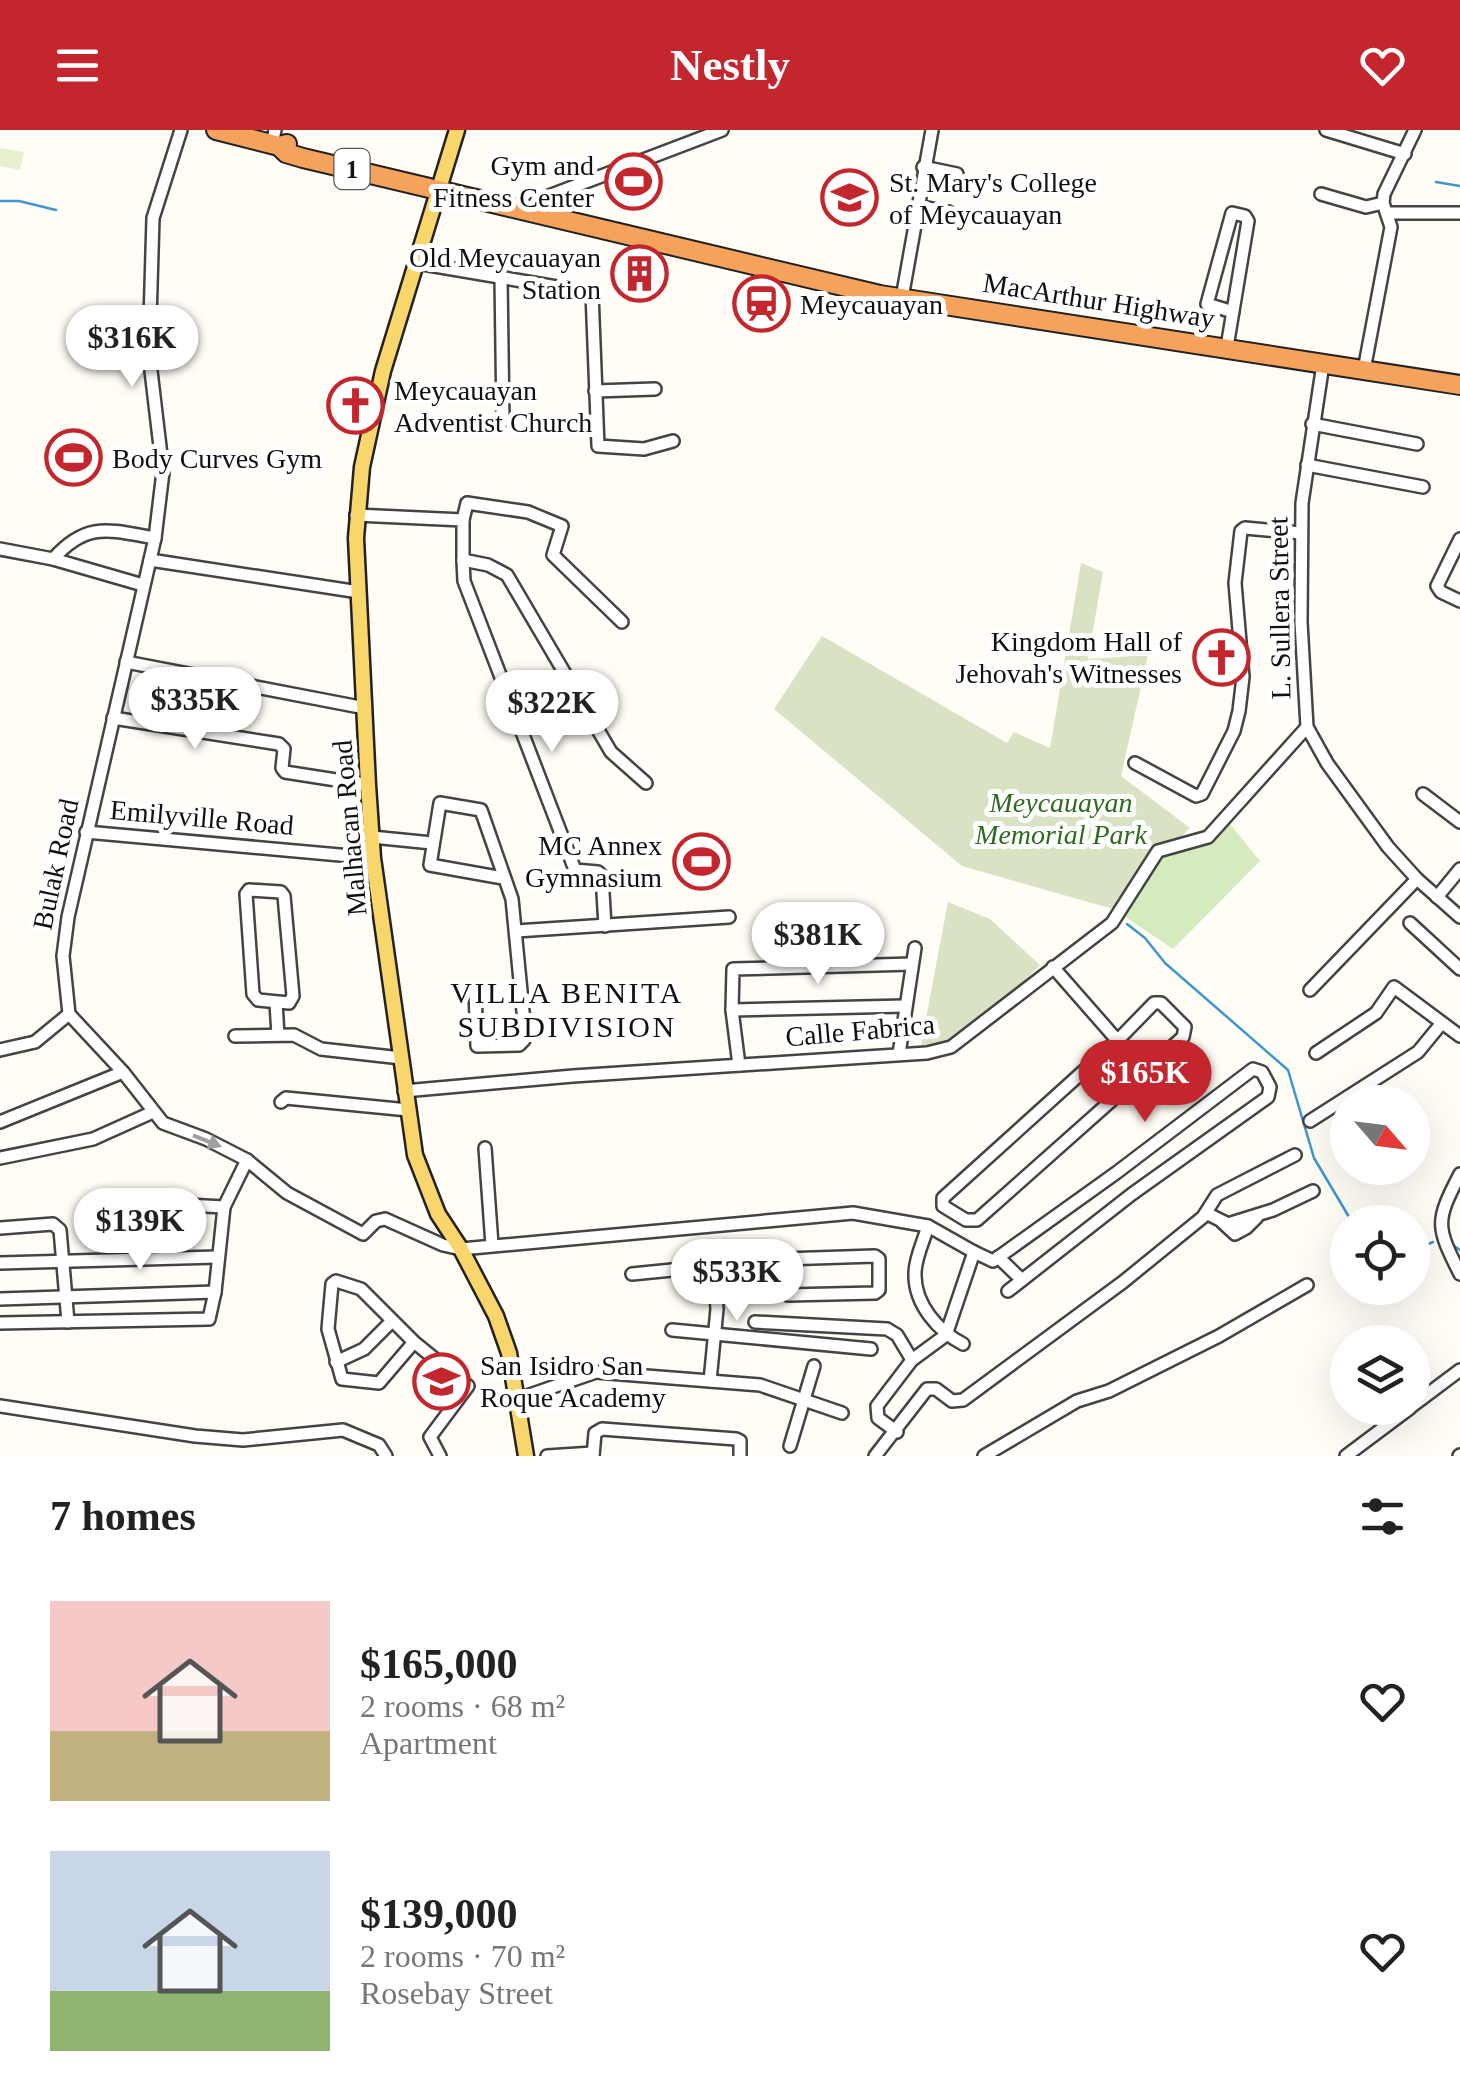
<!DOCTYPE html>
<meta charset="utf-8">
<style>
body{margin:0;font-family:"Times New Roman",serif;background:#f6f6f6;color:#222;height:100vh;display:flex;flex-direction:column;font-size:38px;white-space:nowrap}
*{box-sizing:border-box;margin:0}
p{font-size:32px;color:#767676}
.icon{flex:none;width:55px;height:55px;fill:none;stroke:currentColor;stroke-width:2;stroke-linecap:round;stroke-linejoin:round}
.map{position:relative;height:1326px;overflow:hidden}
.details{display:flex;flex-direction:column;background:#fff;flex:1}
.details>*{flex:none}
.needle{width:65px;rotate:118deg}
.tools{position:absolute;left:1330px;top:955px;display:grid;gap:20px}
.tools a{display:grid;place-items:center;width:100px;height:100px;border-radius:50%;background:#fff;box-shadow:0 10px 40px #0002;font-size:50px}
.price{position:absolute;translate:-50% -85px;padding:0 22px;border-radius:35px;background:#fff;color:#222;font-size:32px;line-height:65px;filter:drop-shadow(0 2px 5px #0008)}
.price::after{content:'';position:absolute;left:50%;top:60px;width:30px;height:22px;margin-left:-15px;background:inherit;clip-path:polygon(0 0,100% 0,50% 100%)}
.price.selected{background:#c4262e;color:#fff}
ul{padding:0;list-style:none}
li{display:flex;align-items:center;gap:30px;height:250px;padding:0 50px}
li span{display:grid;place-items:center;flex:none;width:280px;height:200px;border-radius:0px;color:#555}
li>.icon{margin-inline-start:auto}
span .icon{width:120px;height:120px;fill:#fffc;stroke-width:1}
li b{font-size:42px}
h2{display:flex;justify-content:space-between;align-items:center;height:120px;padding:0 50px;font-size:42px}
header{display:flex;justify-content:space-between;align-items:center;height:130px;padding:0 50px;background:#c4262e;color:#fff;font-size:45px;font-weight:800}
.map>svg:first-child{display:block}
</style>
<header><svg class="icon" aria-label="menu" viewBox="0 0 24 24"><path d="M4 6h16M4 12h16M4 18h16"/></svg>Nestly<svg class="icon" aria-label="heart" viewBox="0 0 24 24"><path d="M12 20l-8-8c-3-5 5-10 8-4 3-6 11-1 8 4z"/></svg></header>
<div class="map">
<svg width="1460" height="1326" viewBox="0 0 1460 1326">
<rect width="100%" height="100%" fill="#fffdf5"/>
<polygon fill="#d5ebbd" points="1229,693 1260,731 1173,819 1124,786 1163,723 1207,713"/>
<g fill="#d9e3c4">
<polygon points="1081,433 1103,442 1088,529 1148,525 1121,646 1190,698 1175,713 1156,713 1113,779 962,736 774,579 822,506 1007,613 1014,602 1050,618"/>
<path d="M948 772 990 789 1040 835C1004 870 971 911 920 920Z"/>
</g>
<polygon fill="#e6f2cf" points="0,18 24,22 20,40 0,36"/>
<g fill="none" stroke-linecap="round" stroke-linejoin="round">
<g stroke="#3f96cf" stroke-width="2.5">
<polyline points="1436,52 1460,56"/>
<polyline points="0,71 19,71 56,80"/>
<polyline points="1127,794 1145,808 1165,833 1288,940 1314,1028 1352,1092"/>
<polyline points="1453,1115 1460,1120"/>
<polyline points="1412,1121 1433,1112"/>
</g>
<defs>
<g id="minor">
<polyline points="181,0 153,88 149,224 163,342 155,408 68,787 63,826 69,884 123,942 163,993 206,1009 247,1030 287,1063 363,1104 376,1091 385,1089 443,1115 461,1119 853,1083 928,1096 974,1122 946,1205 912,1230 877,1276 878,1288 897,1302"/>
<polyline points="1326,0 1405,24"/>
<polyline points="272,15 275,0"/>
<polyline points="923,37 957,44"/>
<polyline points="1321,64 1366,77 1383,73"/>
<polyline points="917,76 949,82"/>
<polyline points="528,79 541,69 722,0"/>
<polyline points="1387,83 1460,83"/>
<polyline points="417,133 592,163 598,316 644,319 673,311"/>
<polyline points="501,148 503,291"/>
<polyline points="902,168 932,0"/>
<polyline points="1227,217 1248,91 1245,86 1232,83 1207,174 1233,182"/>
<polyline points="1323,234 1302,373 1301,492 1307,597 1327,633 1388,717 1417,749 1460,787"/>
<polyline points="1364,240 1391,97 1383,73 1384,64 1415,0"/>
<polyline points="595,261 655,259"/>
<polyline points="1312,294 1417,314"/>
<polyline points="1307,335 1423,357"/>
<polyline points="356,385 463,390 463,430 488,435 507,445 611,622 646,653"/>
<polyline points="463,390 467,373 528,382 562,396 553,425 622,492"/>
<polyline points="1460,409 1437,456 1441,462 1460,471"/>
<polyline points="0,419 53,429 143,455"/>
<path d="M53 429C87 391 109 400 155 408"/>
<polyline points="150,430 359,462"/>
<polyline points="463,430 464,451 575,740 598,742 602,746 605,796"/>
<polyline points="126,532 365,578"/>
<polyline points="113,588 279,614 284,619 282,638 285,642 368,655"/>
<polyline points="1135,633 1196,666 1202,664 1234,601 1239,581 1243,547 1235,453 1241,401 1245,398 1301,403"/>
<polyline points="1423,664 1460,692"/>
<polyline points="86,702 373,728"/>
<polyline points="372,707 432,713"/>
<polygon points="249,760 281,762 284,766 293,866 289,873 258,870 253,864 246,764"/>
<polyline points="1437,767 1460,739"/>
<polyline points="1410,793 1460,839"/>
<polyline points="516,801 729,787"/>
<polyline points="1053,837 1145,942"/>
<polyline points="1310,860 1417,749"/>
<polyline points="475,861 477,916 519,915 524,910 525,902 512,769 481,680 440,673 430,735 503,748"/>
<polyline points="276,873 278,905"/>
<polygon points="1154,873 1161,873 1185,897 1183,907 977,1090 966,1090 943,1076 943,1068 1118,910"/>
<polyline points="732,880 905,876"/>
<polyline points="235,906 294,905 321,919 401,928"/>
<polyline points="0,920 35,912 69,884"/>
<polyline points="1316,923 1376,883 1394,857 1460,906"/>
<polyline points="899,924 915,818"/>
<polyline points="739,935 732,880 733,839 912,834"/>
<polyline points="404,961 573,946 927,923 951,917 1112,793 1158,721 1208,707 1307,597"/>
<polyline points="281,972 286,968 408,980"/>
<polyline points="1310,991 1418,922 1441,894"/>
<polyline points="0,992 123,942"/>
<polyline points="485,1018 492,1115"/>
<polyline points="0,1028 93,1009 153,982"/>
<path d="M1460 1044C1435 1092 1436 1096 1460 1144"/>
<polyline points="150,1073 224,1077"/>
<polyline points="1206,1083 1228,1094 1273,1080 1313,1061"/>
<polyline points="1222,1092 1235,1104 1246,1098 1257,1087"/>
<path d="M928 1096C924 1110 915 1128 915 1143 914 1174 938 1201 963 1214"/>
<polyline points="0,1098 53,1094 60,1100 68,1192"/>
<polyline points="974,1122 993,1131 1116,1043 1253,939 1262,942 1270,957 1268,967 1132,1064 1008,1161"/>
<polyline points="998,1127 1022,1150"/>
<polyline points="0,1133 217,1127"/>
<polyline points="632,1144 783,1129 875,1126 879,1129 879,1160 875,1163 788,1165 783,1160 783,1129"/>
<polyline points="0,1169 215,1162"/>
<polyline points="755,1192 887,1199 897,1205 912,1230"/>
<polyline points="0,1193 209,1189 215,1162 224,1077 247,1030"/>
<polyline points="672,1200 871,1219"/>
<polyline points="414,1212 379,1253 342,1249 328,1199 332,1154 336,1151 361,1159 414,1212 468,1256 430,1307 440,1326"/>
<polyline points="336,1232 364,1219 392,1191"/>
<polyline points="710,1251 717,1179 714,1137"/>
<polyline points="518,1269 596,1242 760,1255 842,1283"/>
<polyline points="0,1276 195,1306 243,1310 343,1300 379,1315 386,1326"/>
<polyline points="1412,1276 1460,1240"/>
<polyline points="790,1316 814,1236"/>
<polyline points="547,1326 593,1323"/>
<polyline points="593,1326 595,1303 602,1299 736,1309 740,1311 740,1326"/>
<polyline points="875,1326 927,1259 936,1259 952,1271 963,1270 1123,1152 1203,1087 1217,1065 1295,1025"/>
<polyline points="984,1326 1077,1271 1109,1261 1219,1206 1307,1155"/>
<polyline points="1346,1326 1410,1278"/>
<polyline points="1459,1326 1460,1325"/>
</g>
<polyline id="major" points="457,0 383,241 362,337 356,408 368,655 373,728 415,1025 438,1084 461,1119 496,1186 509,1223 526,1326"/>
<g id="highway">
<polyline points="216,0 279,16 287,14"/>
<polyline points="279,16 286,23 303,28 880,165 1460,255"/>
</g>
</defs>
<use href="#minor" stroke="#444" stroke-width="16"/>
<use href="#major" stroke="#222" stroke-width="19"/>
<use href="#highway" stroke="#222" stroke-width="22"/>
<use href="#minor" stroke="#fff" stroke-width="11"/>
<use href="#major" stroke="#f9d66b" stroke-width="14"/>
<use href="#highway" stroke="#f5a25d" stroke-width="18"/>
</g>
<defs><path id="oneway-solid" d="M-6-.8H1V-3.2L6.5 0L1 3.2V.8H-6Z" transform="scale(2.5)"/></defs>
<use fill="#a0a0a0" href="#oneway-solid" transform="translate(207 1011) rotate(22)"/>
<defs>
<symbol id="stadium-ring" viewBox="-11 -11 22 22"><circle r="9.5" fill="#fff" stroke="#c4262e" stroke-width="1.5"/><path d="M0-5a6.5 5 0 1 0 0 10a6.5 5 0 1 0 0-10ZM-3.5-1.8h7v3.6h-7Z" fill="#c4262e"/></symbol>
<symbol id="university-ring" viewBox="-11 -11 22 22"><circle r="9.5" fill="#fff" stroke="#c4262e" stroke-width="1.5"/><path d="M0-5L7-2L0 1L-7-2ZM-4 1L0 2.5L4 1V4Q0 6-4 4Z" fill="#c4262e"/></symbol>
<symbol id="building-ring" viewBox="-11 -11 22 22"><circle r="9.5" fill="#fff" stroke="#c4262e" stroke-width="1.5"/><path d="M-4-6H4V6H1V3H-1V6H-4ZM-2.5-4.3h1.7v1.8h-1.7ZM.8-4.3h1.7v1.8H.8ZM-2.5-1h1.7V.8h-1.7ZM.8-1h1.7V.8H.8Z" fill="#c4262e"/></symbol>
<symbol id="station-ring" viewBox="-11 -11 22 22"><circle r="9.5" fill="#fff" stroke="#c4262e" stroke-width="1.5"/><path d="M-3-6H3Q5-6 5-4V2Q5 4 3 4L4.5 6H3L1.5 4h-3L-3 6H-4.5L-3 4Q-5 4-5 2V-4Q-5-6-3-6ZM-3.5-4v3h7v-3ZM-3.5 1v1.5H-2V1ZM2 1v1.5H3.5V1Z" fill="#c4262e"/></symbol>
<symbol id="church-ring" viewBox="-11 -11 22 22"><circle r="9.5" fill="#fff" stroke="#c4262e" stroke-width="1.5"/><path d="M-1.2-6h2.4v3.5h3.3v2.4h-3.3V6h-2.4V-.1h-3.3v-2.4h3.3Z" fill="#c4262e"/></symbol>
<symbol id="school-ring" viewBox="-11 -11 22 22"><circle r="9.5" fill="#fff" stroke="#c4262e" stroke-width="1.5"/><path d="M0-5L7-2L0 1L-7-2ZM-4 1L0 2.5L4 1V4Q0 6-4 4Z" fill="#c4262e"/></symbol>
</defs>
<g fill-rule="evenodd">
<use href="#stadium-ring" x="602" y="20" width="63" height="63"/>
<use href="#university-ring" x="818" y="36" width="63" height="63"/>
<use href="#building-ring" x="608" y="112" width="63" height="63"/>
<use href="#station-ring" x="730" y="142" width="63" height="63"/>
<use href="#church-ring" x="324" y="244" width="63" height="63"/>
<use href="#stadium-ring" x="42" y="296" width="63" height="63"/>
<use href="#church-ring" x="1190" y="496" width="63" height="63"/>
<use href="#stadium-ring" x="670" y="700" width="63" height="63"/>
<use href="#school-ring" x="410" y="1220" width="63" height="63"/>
</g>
<g text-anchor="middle" stroke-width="10" stroke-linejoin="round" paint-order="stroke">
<rect fill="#fff" stroke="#585858" stroke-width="2.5" x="334.5" y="19" width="35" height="40" rx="8"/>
<g font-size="25" font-weight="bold" fill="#111">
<text x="352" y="48">1</text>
</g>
<g font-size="28" fill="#111" stroke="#fff" text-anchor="start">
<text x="594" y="45" text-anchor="end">Gym and<tspan x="594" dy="32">Fitness Center</tspan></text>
<text x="889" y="62">St. Mary's College<tspan x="889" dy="32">of Meycauayan</tspan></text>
<text x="601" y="137" text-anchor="end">Old Meycauayan<tspan x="601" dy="32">Station</tspan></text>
<text x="800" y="184">Meycauayan</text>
<text x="394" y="270">Meycauayan<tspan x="394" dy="32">Adventist Church</tspan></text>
<text x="112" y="338">Body Curves Gym</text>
<text x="1182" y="521" text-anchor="end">Kingdom Hall of<tspan x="1182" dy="32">Jehovah's Witnesses</tspan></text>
<text x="662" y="725" text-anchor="end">MC Annex<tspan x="662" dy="32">Gymnasium</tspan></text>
<text x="480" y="1245">San Isidro San<tspan x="480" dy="32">Roque Academy</tspan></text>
</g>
<g font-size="28" fill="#111" stroke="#fff">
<text transform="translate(1099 170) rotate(9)" y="10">MacArthur Highway</text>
<text transform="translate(1279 478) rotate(-91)" y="10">L. Sullera Street</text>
<text transform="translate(202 687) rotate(5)" y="10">Emilyville Road</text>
<text transform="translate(349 698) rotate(-95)" y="10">Malhacan Road</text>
<text transform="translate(55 734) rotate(-78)" y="10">Bulak Road</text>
<text transform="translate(860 900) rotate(-5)" y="10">Calle Fabrica</text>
</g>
<g font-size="28" font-style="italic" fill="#2f6b1f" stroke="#fff">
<text x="1061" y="682">Meycauayan<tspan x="1061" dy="32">Memorial Park</tspan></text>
</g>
<g font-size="30" letter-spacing="2.5" fill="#111" stroke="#fff">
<text x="567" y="873">VILLA BENITA<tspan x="567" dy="34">SUBDIVISION</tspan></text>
</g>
</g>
</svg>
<div class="tools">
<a><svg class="needle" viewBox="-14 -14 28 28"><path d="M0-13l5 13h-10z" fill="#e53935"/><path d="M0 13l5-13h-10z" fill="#767676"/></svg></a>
<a><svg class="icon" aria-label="locate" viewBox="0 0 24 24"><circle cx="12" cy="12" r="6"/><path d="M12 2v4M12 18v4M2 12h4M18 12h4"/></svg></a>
<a><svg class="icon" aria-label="layers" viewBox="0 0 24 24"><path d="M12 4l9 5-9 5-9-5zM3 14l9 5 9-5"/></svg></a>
</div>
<b class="price" style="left:132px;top:260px">$316K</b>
<b class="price" style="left:195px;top:622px">$335K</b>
<b class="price" style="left:552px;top:625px">$322K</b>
<b class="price" style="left:818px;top:857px">$381K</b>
<b class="price selected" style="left:1145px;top:995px">$165K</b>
<b class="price" style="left:140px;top:1143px">$139K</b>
<b class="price" style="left:737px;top:1194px">$533K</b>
</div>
<section class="details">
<h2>7 homes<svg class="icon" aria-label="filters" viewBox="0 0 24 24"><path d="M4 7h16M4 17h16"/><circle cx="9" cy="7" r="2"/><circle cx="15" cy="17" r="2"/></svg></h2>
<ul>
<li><span style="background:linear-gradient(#f6c9c9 65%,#c2b280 0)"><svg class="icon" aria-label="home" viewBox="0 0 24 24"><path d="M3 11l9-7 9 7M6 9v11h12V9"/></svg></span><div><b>$165,000</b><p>2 rooms · 68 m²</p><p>Apartment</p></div><svg class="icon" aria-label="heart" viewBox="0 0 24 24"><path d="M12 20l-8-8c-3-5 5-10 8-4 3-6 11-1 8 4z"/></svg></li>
<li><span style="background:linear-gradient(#c9d6e8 70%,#8fb573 0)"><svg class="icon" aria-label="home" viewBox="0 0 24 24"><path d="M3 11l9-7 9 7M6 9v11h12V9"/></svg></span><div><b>$139,000</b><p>2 rooms · 70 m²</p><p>Rosebay Street</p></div><svg class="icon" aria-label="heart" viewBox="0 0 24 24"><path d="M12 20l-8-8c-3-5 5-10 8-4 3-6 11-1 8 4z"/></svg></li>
</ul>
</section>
